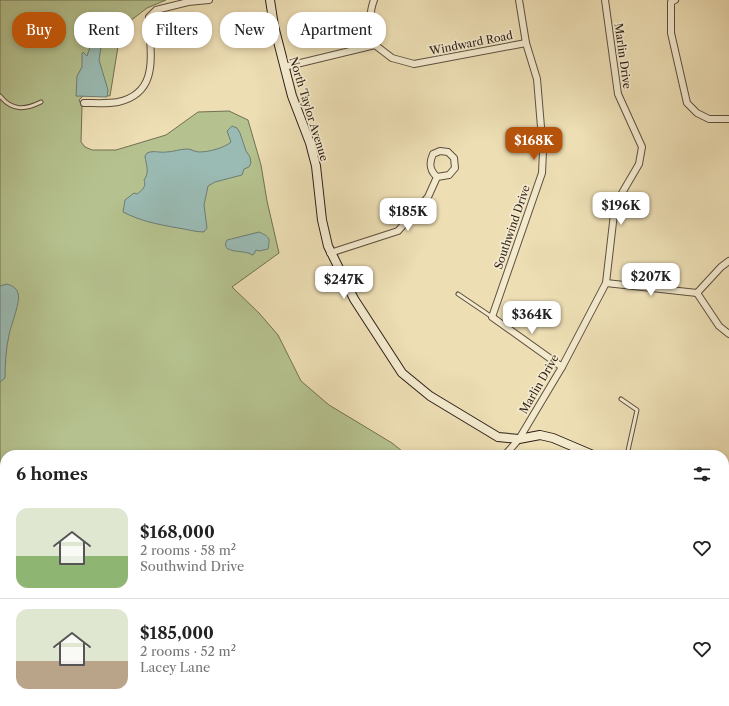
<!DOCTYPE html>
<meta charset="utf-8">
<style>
body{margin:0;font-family:"Libre Caslon Text",serif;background:#f6f6f6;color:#222;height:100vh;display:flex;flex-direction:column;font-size:15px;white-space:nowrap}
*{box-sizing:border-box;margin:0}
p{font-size:13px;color:#767676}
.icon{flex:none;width:22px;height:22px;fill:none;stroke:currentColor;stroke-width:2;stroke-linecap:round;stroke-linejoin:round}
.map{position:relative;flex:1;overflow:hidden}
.sheet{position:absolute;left:0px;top:450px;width:729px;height:256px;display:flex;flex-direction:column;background:#fff;border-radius:16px 16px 0 0;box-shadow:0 2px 6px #0003}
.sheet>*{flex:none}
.guide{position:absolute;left:12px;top:12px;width:400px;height:36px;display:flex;gap:8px}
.price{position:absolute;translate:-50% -34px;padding:0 9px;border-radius:8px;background:#fff;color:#222;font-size:13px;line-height:26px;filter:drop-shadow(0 1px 2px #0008)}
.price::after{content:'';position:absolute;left:50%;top:24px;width:12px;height:9px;margin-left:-6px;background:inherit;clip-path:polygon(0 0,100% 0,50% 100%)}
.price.active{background:#b45309;color:#fff}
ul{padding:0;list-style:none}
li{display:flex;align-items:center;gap:12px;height:100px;padding:0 16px}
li+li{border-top:1px solid #e0e0e0}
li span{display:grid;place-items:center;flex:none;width:112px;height:80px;border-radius:12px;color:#555}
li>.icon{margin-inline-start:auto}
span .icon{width:48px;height:48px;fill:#fffc;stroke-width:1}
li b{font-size:17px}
h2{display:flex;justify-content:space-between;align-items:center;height:48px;padding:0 16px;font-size:17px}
.chip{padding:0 14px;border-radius:16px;background:#fff;box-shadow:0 2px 6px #0003;font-size:14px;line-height:36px}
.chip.active{background:#b45309;color:#fff}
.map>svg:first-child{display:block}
</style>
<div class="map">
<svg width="729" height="706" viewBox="0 0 729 706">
<rect width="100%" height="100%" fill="#eddeb4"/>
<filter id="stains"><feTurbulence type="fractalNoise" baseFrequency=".005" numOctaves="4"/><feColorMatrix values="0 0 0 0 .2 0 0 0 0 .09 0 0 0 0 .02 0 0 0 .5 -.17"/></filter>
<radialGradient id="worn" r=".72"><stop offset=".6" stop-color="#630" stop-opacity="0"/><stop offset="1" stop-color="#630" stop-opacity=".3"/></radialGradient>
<g fill="#b5c28f" stroke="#717053">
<polygon points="0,0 166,0 147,8 121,28 110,96 85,94 79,100 82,107 81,142 85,147 92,150 116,150 166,135 198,112 229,111 248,120 261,165 267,201 279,253 232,287 259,313 278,335 301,381 329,405 392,443 407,455 5,455 5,617 0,619"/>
<polygon points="126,701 189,701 179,706 134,706"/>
</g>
<g fill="#9abbb4" stroke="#6e7d75">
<path d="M104 27H106V31L101 47 99 60 108 90 107 97 76 96 77 76 82 67V54L83 52 87 56C91 45 93 33 104 27Z"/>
<path d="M232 126 237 128 240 133 246 151 250 157 251 163 249 167 244 169 242 175 215 182 208 186 204 205 207 228 204 232C194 232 187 229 178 228 157 224 143 222 123 212L125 200 134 193 137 194C141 191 147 187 144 180 150 172 146 165 145 156L147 153C154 150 159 153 166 152 173 152 180 149 187 149 191 149 195 152 199 152 209 152 224 148 231 142L227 131Z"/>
<path d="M259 232C270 237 270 238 268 249L259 251 256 250 254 254 252 255C246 249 219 255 227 240Z"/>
<path d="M7 284C12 286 16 287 18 293 21 302 11 324 9 335 6 349 5 363 5 378L0 382V286Z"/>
<polygon points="0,686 5,691 5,701 16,701 22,706 0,706"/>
</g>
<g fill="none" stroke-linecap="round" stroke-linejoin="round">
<defs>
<g id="lane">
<path d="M0 96C12 111 25 110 41 102"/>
<polyline points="458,294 492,317"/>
<polyline points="621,399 637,410 627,455"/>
</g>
<g id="street">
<path d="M374 0C368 15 371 30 375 45"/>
<polyline points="519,0 526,43 537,79 543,151 542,173 492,317 562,367"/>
<polyline points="675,0 671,2 671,33 687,103 697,113 709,119 729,119"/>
<polyline points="375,45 392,58 414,64 526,43"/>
<polyline points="284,67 375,45"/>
<path d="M84 103C95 103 107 104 118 102 162 92 149 50 149 17L156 10 188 2 209 0"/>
<path d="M330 253 398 231 428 197 437 177C429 170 429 163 433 154L440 151 448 152 454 158 455 168 449 175 437 177"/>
<polyline points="606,283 697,293"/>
<polyline points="697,293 719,326 729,334"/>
<polyline points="697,293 721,267 729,261"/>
<polyline points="505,455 519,439 562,367 606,283 615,205 639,164 642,147 618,94 605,0"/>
<polyline points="724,623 729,621"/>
<polyline points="211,706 225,701"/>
<polyline points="411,706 412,701"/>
<polyline points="481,706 482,701"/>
</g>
<g id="secondary">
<polyline points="270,0 274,26 292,96 310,143 316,166 322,220 328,246 354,299 402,373 430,396 498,437 519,439 540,435 553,438 593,455"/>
<polyline points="724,472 729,474"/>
</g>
</defs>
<use href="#lane" stroke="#5d4f3e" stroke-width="5"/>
<use href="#street" stroke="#5d4f3e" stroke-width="8"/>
<use href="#secondary" stroke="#2d1f17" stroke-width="10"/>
<use href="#lane" stroke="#f3eace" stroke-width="3"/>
<use href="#street" stroke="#f3eace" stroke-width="6"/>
<use href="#secondary" stroke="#f3eace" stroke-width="8"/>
</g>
<g text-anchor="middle" stroke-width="3.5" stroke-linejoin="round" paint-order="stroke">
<g font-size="11" fill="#2d1f17" stroke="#f3eace">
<text transform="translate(471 43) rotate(-11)" y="4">Windward Road</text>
<text transform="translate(623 56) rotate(82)" y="4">Marlin Drive</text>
<text transform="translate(309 109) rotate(73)" y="4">North Taylor Avenue</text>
<text transform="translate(512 227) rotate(-71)" y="4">Southwind Drive</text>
<text transform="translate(539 384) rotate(-60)" y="4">Marlin Drive</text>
</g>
</g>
<rect width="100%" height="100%" filter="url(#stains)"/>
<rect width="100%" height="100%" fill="url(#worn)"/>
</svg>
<b class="price active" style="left:534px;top:161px">$168K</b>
<b class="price" style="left:621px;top:226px">$196K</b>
<b class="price" style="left:408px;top:232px">$185K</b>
<b class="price" style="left:651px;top:297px">$207K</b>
<b class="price" style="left:344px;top:300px">$247K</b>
<b class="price" style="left:532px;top:335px">$364K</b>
<div class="guide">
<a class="chip active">Buy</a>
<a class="chip">Rent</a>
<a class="chip">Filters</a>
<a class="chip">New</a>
<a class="chip">Apartment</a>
</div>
<section class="sheet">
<h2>6 homes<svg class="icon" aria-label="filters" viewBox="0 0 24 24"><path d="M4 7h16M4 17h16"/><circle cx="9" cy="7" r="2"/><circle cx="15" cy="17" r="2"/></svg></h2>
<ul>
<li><span style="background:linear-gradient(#dfe7d0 60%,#8fb573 0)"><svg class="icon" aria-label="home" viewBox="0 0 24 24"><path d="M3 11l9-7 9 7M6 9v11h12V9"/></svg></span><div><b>$168,000</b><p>2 rooms · 58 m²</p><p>Southwind Drive</p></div><svg class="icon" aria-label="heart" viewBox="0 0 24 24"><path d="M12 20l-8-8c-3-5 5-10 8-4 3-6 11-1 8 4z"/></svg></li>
<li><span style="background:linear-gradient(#dfe7d0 65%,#b9a48a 0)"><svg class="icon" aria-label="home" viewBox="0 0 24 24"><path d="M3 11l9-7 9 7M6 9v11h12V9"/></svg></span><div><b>$185,000</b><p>2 rooms · 52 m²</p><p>Lacey Lane</p></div><svg class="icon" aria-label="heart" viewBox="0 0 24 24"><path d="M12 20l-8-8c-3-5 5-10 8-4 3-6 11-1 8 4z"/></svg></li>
</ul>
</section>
</div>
